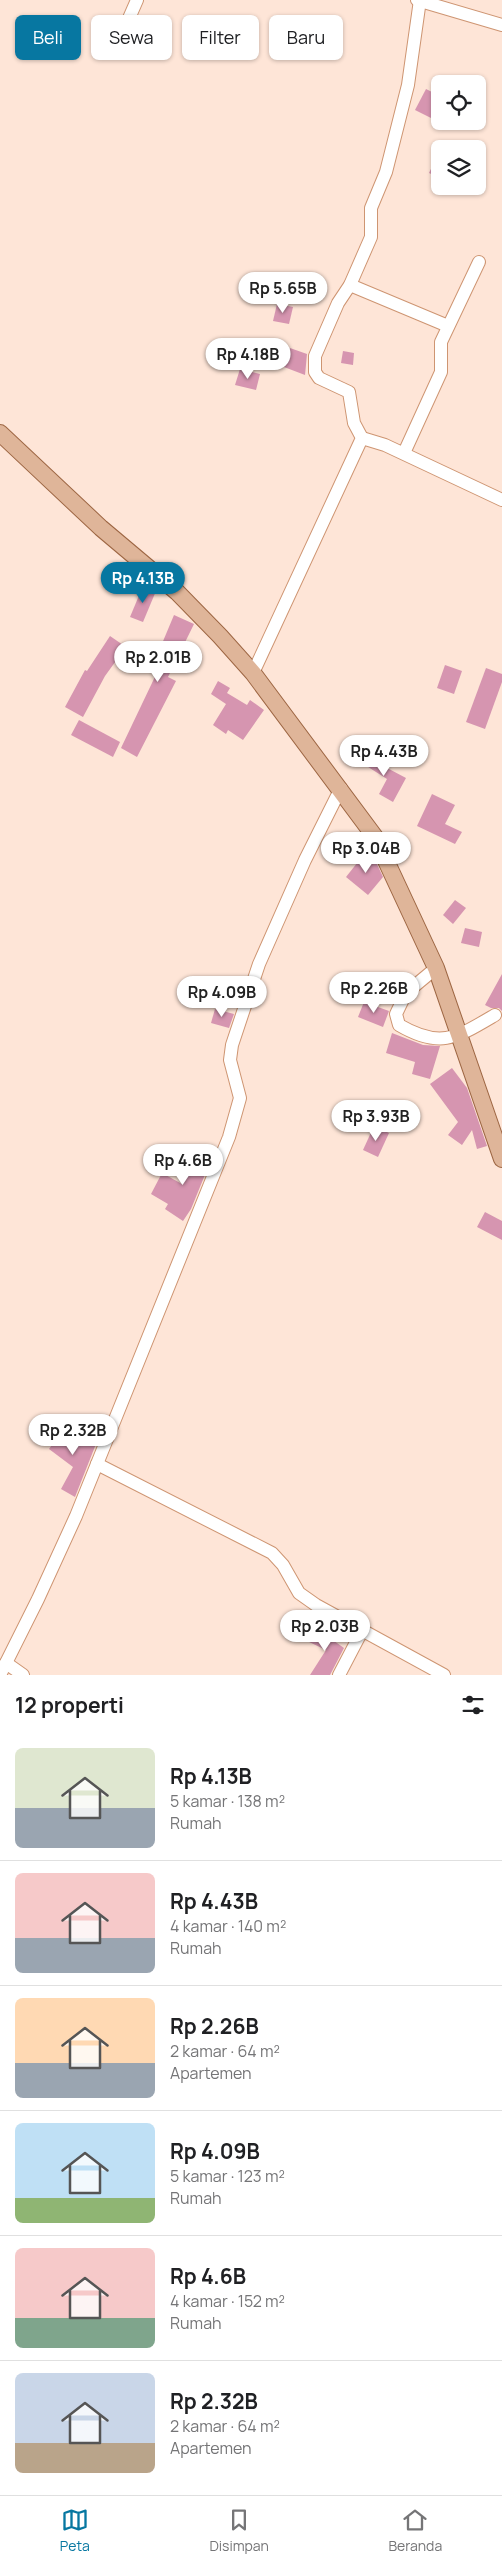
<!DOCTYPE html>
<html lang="id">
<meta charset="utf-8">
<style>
body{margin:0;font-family:Manrope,sans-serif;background:#f2f2f2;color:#202124;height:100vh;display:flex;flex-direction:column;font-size:19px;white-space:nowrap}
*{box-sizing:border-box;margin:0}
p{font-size:16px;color:#757577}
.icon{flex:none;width:28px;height:28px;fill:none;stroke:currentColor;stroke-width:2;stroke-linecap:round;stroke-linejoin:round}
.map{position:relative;height:1675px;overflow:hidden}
.drawer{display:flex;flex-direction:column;background:#fff;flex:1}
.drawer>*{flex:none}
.top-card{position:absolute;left:15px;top:15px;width:472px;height:45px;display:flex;gap:10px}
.controls{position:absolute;left:431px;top:75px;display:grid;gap:10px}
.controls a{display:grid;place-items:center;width:55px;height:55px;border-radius:8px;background:#fff;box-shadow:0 1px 4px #0004;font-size:25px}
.price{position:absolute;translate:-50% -42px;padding:0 11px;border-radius:18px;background:#fff;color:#222;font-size:16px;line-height:32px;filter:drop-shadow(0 1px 2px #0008)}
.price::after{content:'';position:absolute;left:50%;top:30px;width:15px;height:11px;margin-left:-8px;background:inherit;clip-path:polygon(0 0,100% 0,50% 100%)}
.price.current{background:#0777a1;color:#fff}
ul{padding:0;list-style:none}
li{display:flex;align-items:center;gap:15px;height:125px;padding:0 15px}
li+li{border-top:1px solid #e0e0e0}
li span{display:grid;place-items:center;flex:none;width:140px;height:100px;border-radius:8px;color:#555}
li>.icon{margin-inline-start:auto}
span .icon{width:60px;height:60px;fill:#fffc;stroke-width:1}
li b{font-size:21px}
h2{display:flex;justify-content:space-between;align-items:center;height:60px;padding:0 15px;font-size:21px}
.tag{padding:0 18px;border-radius:8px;background:#fff;box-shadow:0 1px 4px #0004;font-size:18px;line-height:45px}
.tag.current{background:#0777a1;color:#fff}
.tab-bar{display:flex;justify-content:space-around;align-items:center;height:70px;border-top:1px solid #e0e0e0;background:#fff;font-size:14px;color:#757577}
.tab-bar a{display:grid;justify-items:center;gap:2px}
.tab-bar .current{color:#0777a1}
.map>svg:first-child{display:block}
</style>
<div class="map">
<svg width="502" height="1675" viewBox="0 0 502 1675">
<rect width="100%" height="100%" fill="#fee5d7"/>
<g fill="#d695b0">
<polygon points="426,89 440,96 431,118 415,110"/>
<polygon points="440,150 440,178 429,173"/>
<polygon points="277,304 293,307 289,324 273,321"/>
<polygon points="290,348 307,354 305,375 284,367"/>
<polygon points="343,351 354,353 353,365 341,363"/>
<polygon points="240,369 260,374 256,390 235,385"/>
<polygon points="143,586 156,591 143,622 130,617"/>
<polygon points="174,615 194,624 168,677 176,681 137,757 121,748 162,662 143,654 148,641 161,646"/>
<polygon points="110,636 126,647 105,676 83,717 65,707 85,670 87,671"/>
<polygon points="445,665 462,671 454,694 437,688"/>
<polygon points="486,668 502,674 502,682 485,729 466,722"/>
<polygon points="218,681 230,688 227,693 247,705 250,700 264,710 243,740 228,730 226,734 213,725 226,704 211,694"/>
<polygon points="79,720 120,742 113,757 71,735"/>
<polygon points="357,752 406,778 393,802 379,794 387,779 354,758"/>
<polygon points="432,794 455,805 445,824 462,832 455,844 417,826"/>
<polygon points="365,853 376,862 383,877 368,895 346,877"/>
<polygon points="455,900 466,908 453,924 443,915"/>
<polygon points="465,928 482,932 479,947 461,943"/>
<polygon points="502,974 502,1011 499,1008 491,1008 485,1005"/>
<polygon points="364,1002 389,1011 383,1027 358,1017"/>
<polygon points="215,1009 234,1014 229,1028 211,1023"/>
<polygon points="392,1033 423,1045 440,1046 430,1079 412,1074 415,1062 386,1053"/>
<polygon points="452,1068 467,1088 487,1146 477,1149 472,1130 462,1145 448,1135 458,1122 430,1084"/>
<polygon points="374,1126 389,1133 378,1157 363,1150"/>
<polygon points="188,1149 211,1160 191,1209 183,1221 165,1209 168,1204 151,1194 162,1173 182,1184 193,1168 182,1162"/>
<polygon points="485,1212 502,1221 502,1240 477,1227"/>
<polygon points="67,1424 80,1433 79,1435 96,1444 75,1497 61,1489 73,1467 49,1449"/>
<polygon points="315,1626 329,1633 327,1636 344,1648 330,1675 310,1675 326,1650 307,1641"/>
</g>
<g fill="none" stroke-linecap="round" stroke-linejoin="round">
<defs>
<g id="minor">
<polyline points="417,0 502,25"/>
<polyline points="123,32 137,0"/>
<polyline points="350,285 448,326"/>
<polyline points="362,438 385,445 502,500"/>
<polyline points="404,453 441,372 441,342 479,262"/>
<polyline points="253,673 362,438 354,423 349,392 319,378 315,372 315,356 338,303 350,285 371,237 371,208 386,172 408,85 420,0"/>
<path d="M436 968 406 993 396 1014 399 1025C440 1049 456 1038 495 1015"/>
<polyline points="97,1464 272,1553 283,1565 299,1593 316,1605 444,1675"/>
<polyline points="6,1663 23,1675"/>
<polyline points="0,1675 38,1599 76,1516 229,1137 240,1098 230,1060 232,1045 259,964 305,860 341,788"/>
<polyline points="339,1675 362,1631"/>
</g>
<polyline id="major" points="0,433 101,528 177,592 220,636 253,673 375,837 436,968 502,1159"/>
</defs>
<use href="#minor" stroke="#ce9572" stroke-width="14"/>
<use href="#major" stroke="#9d6643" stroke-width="18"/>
<use href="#minor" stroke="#fff" stroke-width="12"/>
<use href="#major" stroke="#dfb599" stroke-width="16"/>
</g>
</svg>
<div class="controls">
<a><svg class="icon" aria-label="locate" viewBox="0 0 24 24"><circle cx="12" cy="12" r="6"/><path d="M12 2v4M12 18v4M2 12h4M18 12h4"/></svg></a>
<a><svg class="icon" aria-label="layers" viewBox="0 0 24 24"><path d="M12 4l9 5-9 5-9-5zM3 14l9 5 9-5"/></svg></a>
</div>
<b class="price" style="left:283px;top:314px">Rp 5.65B</b>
<b class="price" style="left:248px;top:380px">Rp 4.18B</b>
<b class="price current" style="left:143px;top:604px">Rp 4.13B</b>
<b class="price" style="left:158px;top:683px">Rp 2.01B</b>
<b class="price" style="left:384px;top:777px">Rp 4.43B</b>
<b class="price" style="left:366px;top:874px">Rp 3.04B</b>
<b class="price" style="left:374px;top:1014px">Rp 2.26B</b>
<b class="price" style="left:222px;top:1018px">Rp 4.09B</b>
<b class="price" style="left:376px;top:1142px">Rp 3.93B</b>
<b class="price" style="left:183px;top:1186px">Rp 4.6B</b>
<b class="price" style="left:73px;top:1456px">Rp 2.32B</b>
<b class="price" style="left:325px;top:1652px">Rp 2.03B</b>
<div class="top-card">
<a class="tag current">Beli</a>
<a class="tag">Sewa</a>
<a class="tag">Filter</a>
<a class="tag">Baru</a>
</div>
</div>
<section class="drawer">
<h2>12 properti<svg class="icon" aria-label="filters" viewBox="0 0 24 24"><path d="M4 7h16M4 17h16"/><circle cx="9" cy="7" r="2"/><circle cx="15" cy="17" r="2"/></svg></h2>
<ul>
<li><span style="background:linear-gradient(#dfe7d0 60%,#9aa5b1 0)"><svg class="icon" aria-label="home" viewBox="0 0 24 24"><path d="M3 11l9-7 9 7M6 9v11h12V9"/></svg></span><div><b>Rp 4.13B</b><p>5 kamar · 138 m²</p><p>Rumah</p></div></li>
<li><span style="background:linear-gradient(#f6c9c9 65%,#9aa5b1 0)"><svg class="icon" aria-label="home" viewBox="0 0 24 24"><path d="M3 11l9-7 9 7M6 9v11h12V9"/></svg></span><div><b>Rp 4.43B</b><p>4 kamar · 140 m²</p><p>Rumah</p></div></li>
<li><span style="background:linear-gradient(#ffd9b3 65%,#9aa5b1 0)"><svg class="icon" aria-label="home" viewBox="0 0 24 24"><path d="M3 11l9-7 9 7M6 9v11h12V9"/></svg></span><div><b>Rp 2.26B</b><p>2 kamar · 64 m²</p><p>Apartemen</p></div></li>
<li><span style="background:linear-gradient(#bfe0f5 75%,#8fb573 0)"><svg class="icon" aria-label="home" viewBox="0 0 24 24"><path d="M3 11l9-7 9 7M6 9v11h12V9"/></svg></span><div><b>Rp 4.09B</b><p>5 kamar · 123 m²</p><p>Rumah</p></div></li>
<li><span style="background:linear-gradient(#f6c9c9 70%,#7fa58c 0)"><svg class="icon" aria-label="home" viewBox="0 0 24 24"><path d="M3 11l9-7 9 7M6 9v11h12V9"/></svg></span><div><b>Rp 4.6B</b><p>4 kamar · 152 m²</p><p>Rumah</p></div></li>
<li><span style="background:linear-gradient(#c9d6e8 70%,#b9a48a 0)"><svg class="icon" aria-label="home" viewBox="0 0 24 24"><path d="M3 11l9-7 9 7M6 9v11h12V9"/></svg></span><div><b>Rp 2.32B</b><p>2 kamar · 64 m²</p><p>Apartemen</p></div></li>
</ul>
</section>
<nav class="tab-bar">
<a class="current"><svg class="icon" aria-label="map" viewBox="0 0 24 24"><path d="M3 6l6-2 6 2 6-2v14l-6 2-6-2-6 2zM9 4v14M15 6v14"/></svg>Peta</a>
<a><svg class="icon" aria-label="saved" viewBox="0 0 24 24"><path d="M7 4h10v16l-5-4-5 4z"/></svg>Disimpan</a>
<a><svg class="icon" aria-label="home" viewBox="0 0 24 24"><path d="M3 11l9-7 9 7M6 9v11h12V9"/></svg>Beranda</a>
</nav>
